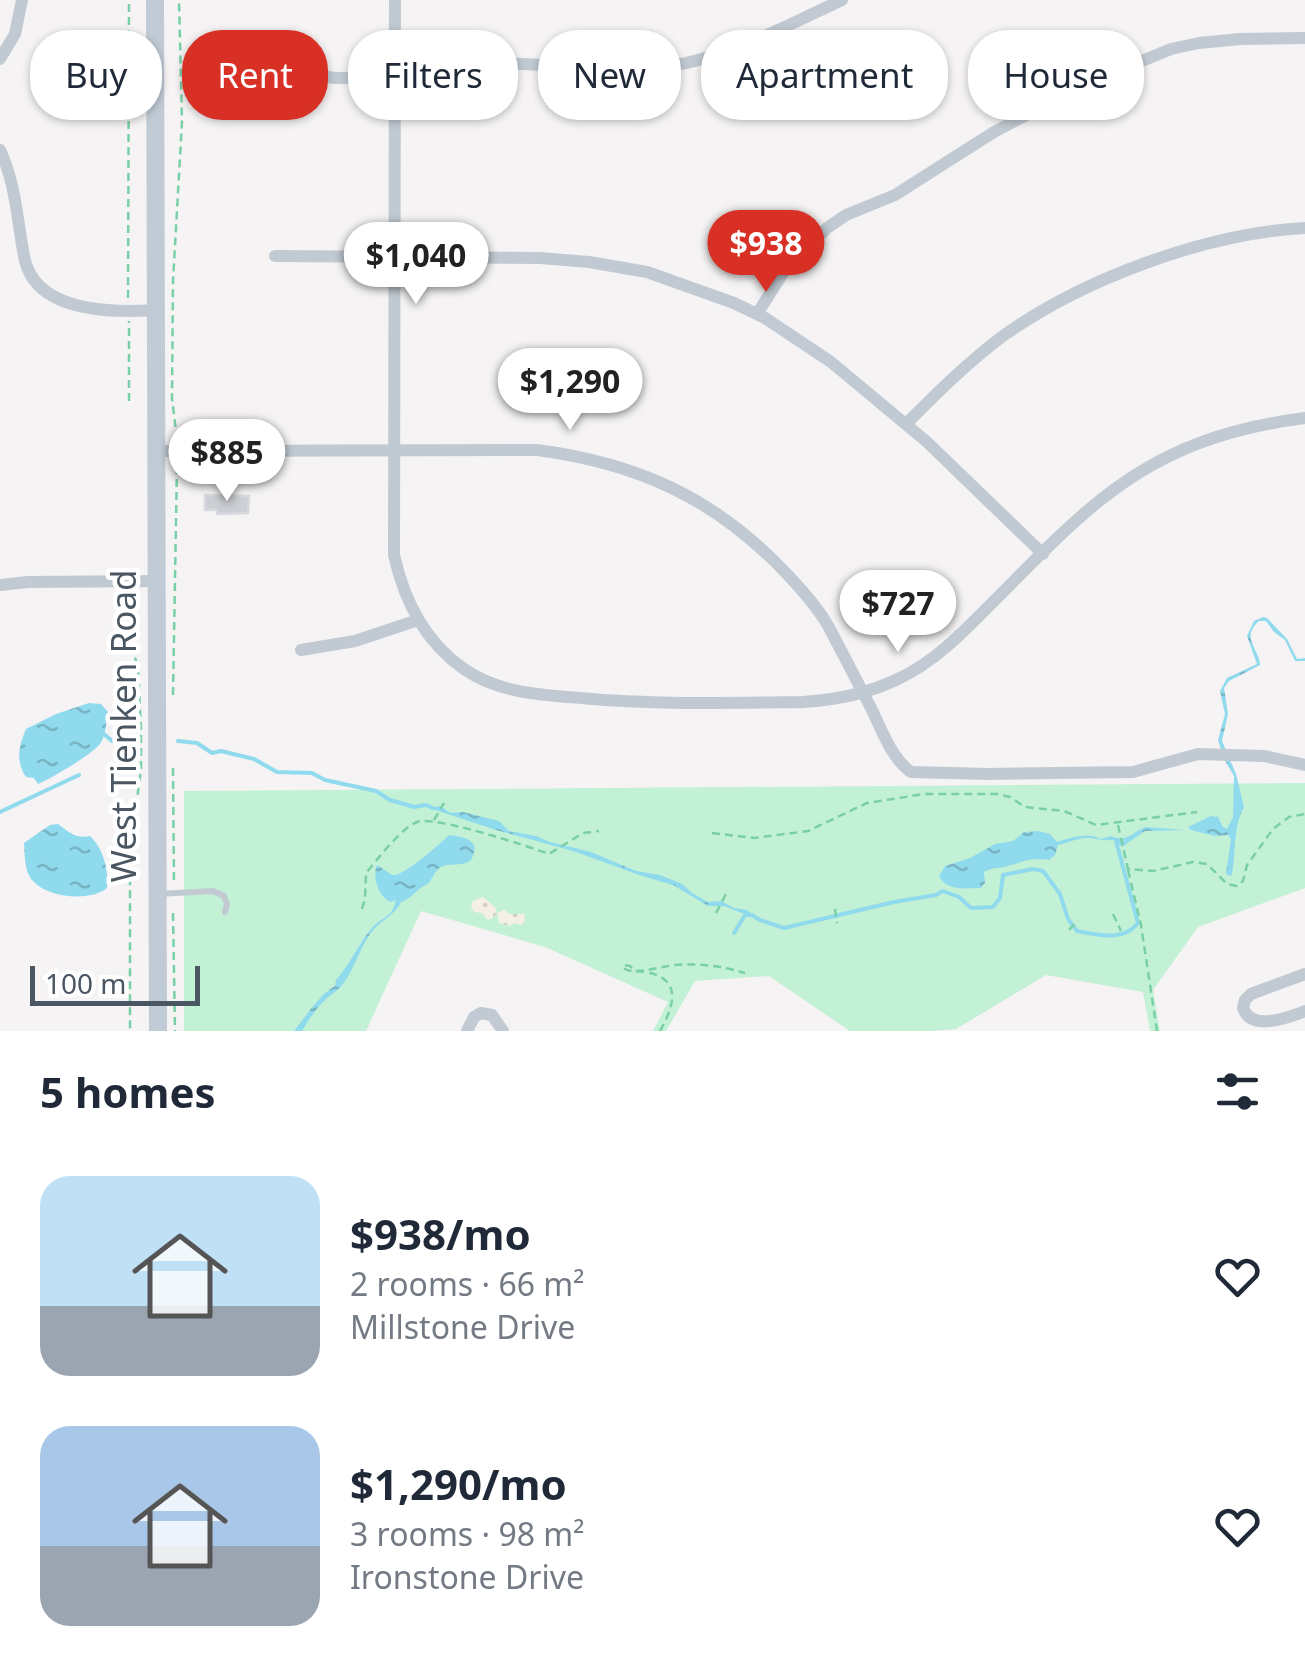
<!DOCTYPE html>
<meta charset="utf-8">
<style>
body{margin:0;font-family:"Noto Sans",sans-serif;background:#f2f2f3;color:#1f2937;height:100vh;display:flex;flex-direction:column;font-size:38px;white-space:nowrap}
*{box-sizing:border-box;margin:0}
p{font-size:32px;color:#747a83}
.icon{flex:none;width:55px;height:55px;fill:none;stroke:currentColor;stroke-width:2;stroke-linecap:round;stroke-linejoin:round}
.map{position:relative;height:1031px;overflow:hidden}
.panel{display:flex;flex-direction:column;background:#fff;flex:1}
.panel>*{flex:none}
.banner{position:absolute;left:30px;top:30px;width:1245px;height:90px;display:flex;gap:20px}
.scale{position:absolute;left:30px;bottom:25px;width:170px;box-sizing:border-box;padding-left:10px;border:5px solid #4a5661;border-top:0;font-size:28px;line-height:35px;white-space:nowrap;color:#4a5661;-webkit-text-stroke:8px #fff;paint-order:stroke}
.price{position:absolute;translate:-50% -85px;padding:0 22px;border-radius:35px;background:#fff;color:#222;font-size:32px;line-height:65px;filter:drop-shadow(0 2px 5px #0008)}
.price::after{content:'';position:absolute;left:50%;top:60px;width:30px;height:22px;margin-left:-15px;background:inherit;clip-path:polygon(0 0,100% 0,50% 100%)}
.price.current{background:#d93025;color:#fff}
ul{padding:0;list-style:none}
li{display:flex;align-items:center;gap:30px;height:250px;padding:0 40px}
li span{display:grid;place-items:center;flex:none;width:280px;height:200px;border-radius:30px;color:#555}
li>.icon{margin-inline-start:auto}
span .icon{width:120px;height:120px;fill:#fffc;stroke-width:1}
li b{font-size:42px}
h2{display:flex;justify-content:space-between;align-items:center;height:120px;padding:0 40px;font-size:42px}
.tag{padding:0 35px;border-radius:40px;background:#fff;box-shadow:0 2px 8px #0004;font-size:35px;line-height:90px}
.tag.current{background:#d93025;color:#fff}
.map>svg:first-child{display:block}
</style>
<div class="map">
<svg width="1305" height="1031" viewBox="0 0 1305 1031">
<defs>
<pattern id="sand-dots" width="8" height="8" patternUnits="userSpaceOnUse" patternTransform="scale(2.5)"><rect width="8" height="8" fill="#f5f0e5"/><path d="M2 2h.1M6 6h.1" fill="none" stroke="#d4d0c7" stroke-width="1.8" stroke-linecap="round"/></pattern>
<pattern id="water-ripples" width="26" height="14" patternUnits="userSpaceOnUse" patternTransform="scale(2.5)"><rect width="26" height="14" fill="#90daee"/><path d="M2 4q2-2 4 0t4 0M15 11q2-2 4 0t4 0" fill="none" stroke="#78b4c4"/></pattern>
</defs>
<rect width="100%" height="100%" fill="#f5f3f3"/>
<polygon fill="#c3f1d5" points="1305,783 1305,888 1198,927 1153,990 1160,1031 1150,1031 1143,992 1046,975 956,1029 933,1031 850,1031 769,976 695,981 666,1031 653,1031 668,1002 545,947 421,911 366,1031 184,1031 184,791"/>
<polygon fill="url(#sand-dots)" points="483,897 495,907 497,913 504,910 510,914 525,914 524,923 521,925 514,923 510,926 499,923 497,913 493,918 488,920 482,913 474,912 471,907 473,901"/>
<g fill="url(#water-ripples)">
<path d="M1263 617 1267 618 1287 639 1297 659 1305 658V661H1295L1285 640 1274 632 1266 621H1259C1240 638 1259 648 1260 665L1229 681 1224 688 1228 714 1222 741 1236 774 1244 807C1233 826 1236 853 1232 875L1229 876 1226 873 1231 839 1228 835 1215 836 1191 830 1188 827 1211 816 1218 817 1223 827 1227 829 1233 817 1234 776 1224 759 1218 740 1225 714 1220 691 1227 678 1257 664 1247 636 1254 621Z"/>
<path d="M89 703 101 704 108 712C106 723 106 735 100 744 91 755 52 778 38 784L34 778 26 777C15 760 19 746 26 729L56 714Z"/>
<polygon points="441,806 450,813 463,812 499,821 509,831 536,836 550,842 591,852 636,871 660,875 682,884 692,893 708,902 721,901 734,908 747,910 751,913 752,917 724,906 708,906 673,885 642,876 573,851 496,830 429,808"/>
<path d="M58 824C69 832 75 839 90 836 103 848 109 870 107 888 90 902 48 898 33 881 24 872 25 854 24 843L50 825Z"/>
<path d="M1145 827 1185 830 1145 831 1122 847 1114 840C1104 841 1099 839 1090 838 1079 837 1068 843 1058 845L1055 855 1049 860C1027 858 1027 861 1008 866 998 869 992 867 984 872L985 883 981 888C966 888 947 892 939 876L945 866 970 858 995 844 1013 841 1024 832 1038 831 1050 834 1057 842C1070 838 1088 832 1101 839L1111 836C1126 843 1132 833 1145 827Z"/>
<path d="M449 835C456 836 469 837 473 844 475 846 475 850 474 852 471 872 449 859 438 869 434 873 432 879 428 884 418 887 412 899 401 902 395 915 383 919 374 929 360 945 356 967 343 984 338 991 331 994 325 1000 317 1007 308 1021 302 1031H294C307 1015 318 996 335 986L336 980C349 966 364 934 376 924 387 915 392 916 396 900L390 902C379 896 373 880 376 867L378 865C379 866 391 875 393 875 403 877 441 843 449 835Z"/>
</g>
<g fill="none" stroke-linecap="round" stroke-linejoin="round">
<g stroke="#90daee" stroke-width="4">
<polyline points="104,734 112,741 123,738 139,741"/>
<polyline points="178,741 197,743 212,753 221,751 254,759 277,772 312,773 325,780 376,791 390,800 414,807 426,805 433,808"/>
<polyline points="0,812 79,775"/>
<path d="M734 933 745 915H752L760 920 784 928 894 902 936 895 943 891 959 897 971 908 993 907 1000 898 1003 875 1033 869 1043 871 1060 894 1068 919 1077 931C1099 935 1123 942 1138 923L1116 841"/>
</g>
</g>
<polygon fill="#cdcfd5" stroke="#d7d9de" stroke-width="2.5" points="205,495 249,496 248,513 217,514 217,510 205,510"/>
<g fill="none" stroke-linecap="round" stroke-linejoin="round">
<g stroke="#7ad0a6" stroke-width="2.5" stroke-dasharray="8 5" stroke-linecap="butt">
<polyline points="128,298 129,0"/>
<polyline points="129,401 129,321"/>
<polyline points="177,440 172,398 173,281 182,122 179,0"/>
<polyline points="129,593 131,641 138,669 141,730 141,770 130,850 130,1031"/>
<polyline points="173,695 177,463"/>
<polyline points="173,768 174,885"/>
<polyline points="434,820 444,803"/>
<polyline points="1118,825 1128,869 1153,871 1193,862 1207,864 1227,884 1237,886 1243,881 1247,865 1273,829 1289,817 1305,814"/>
<polyline points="712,833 754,838 808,831 867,803 924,794 997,794 1010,797 1025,807 1064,811 1096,825 1197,812"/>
<polyline points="1128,870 1141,925 1157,1031"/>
<path d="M362 909 365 899 366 873C378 859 400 829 417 822 434 815 527 846 549 854L583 833 599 831"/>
<polyline points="835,909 837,923"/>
<polyline points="173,913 175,1031"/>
<polyline points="716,913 726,894"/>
<polyline points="1113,914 1121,931"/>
<polyline points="1069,930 1078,920"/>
<path d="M660 1031C673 1008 684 979 646 972 636 970 631 973 623 968L624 965 630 966 635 971C649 971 660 967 674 965 698 963 722 966 745 973"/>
</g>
<polyline stroke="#c1cad2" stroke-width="6" points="158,894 213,891 224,896 227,904 225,912"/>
<g stroke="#c1cad2" stroke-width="12">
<path d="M395 0 394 555C404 600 425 642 464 669 499 693 540 695 581 698 655 705 729 703 803 702 836 700 869 693 898 679 937 661 968 627 998 597 1031 564 1066 527 1103 498 1165 449 1228 428 1305 418"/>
<polyline points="0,59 15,34 22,0"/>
<path d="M395 59 645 69C718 64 777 30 842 0"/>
<polyline points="280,64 311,75 336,78 395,77"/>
<path d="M0 150C16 184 17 220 24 256 34 313 112 313 156 310"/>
<polyline points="275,256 540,258 589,262 647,272 734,303 765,318 831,362 927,442 1043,554"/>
<polyline points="757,314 783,273 827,228 846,215 895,195 994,132 1079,87 1171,49 1199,43 1240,39 1305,38"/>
<path d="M906 424C937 393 968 362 1003 336 1083 279 1206 233 1305 228"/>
<path d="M156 451 537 450C637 463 715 498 786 573 803 591 821 611 832 633 845 658 858 683 871 708 882 730 891 758 911 772L988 774 1133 772 1198 754 1264 756 1305 765"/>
<polyline points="0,585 28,582 156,581"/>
<polyline points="301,650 355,641 418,620"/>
<path d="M1305 974 1251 994 1245 1000 1243 1008C1251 1031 1285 1019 1305 1011"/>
<polyline points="467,1031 474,1017 481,1013 492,1015 503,1031"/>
</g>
<polyline stroke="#c1cbd6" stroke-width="18" points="155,0 158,1031"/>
</g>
<g text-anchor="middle" stroke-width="9" stroke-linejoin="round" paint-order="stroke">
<g font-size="35" fill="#4a5661" stroke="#fff">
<text transform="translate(124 726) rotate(-90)" y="12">West Tienken Road</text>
</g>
</g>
</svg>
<div class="scale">100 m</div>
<b class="price current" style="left:766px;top:295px">$938</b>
<b class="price" style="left:416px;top:307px">$1,040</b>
<b class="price" style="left:570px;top:433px">$1,290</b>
<b class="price" style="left:227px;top:504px">$885</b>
<b class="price" style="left:898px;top:655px">$727</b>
<div class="banner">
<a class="tag">Buy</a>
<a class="tag current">Rent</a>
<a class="tag">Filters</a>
<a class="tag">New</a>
<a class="tag">Apartment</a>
<a class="tag">House</a>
</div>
</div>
<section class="panel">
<h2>5 homes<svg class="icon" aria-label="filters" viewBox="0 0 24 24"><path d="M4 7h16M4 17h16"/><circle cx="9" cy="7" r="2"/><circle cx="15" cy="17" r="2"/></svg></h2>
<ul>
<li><span style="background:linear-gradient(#bfe0f5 65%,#9aa5b1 0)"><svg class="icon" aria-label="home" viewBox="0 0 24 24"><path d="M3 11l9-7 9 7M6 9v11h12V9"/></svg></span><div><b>$938/mo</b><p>2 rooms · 66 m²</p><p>Millstone Drive</p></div><svg class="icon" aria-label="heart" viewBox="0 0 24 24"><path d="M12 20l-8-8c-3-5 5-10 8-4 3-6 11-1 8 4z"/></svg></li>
<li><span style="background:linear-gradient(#a9c7e8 60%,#9aa5b1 0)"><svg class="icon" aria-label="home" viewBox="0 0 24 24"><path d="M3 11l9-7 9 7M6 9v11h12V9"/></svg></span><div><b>$1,290/mo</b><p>3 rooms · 98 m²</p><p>Ironstone Drive</p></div><svg class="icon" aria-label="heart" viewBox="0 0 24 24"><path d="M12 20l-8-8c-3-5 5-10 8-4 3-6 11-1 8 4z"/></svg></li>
</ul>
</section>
